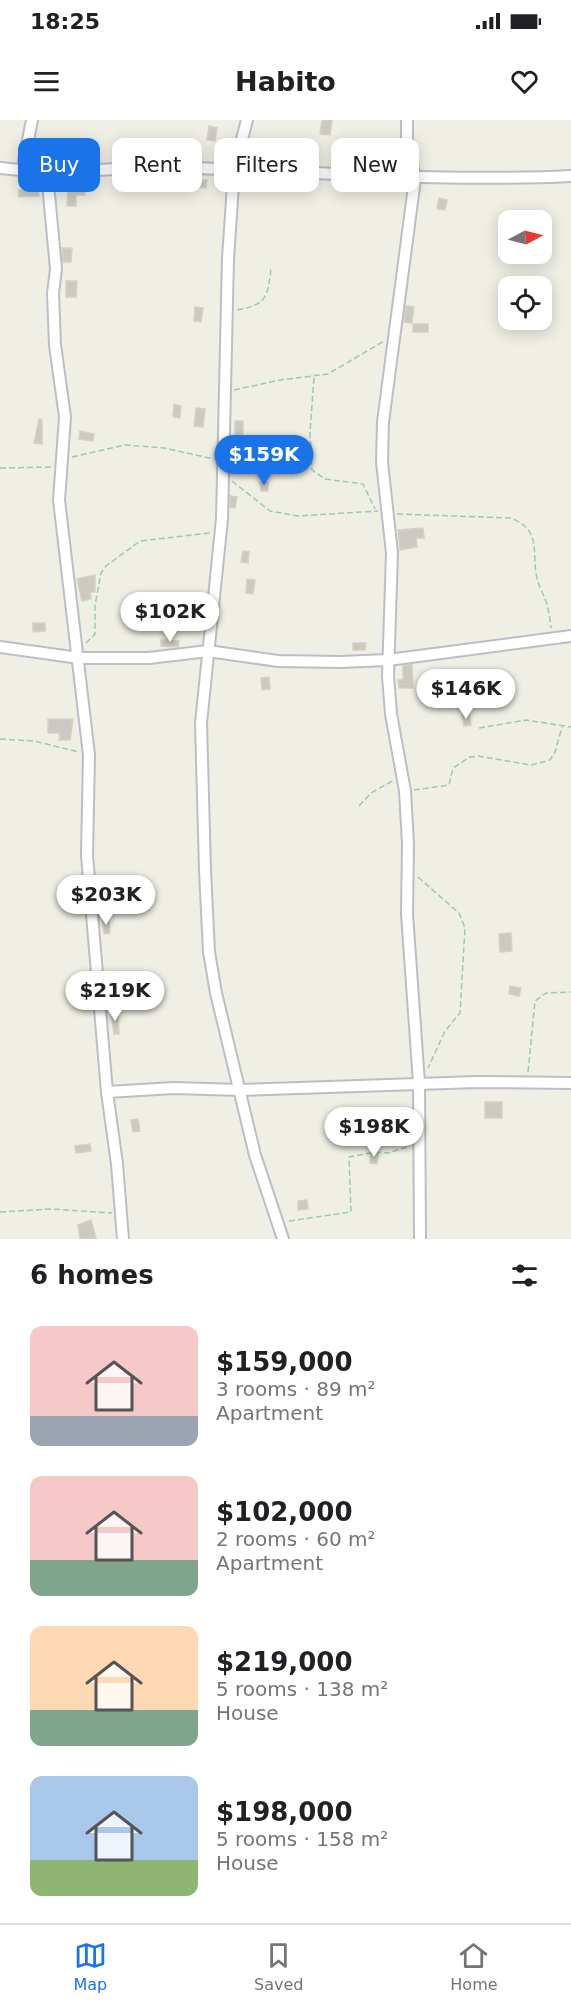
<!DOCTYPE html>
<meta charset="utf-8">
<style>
body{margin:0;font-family:"DejaVu Sans",sans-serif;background:#f2f2f2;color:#202124;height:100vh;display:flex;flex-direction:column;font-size:22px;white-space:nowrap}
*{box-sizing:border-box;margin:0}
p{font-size:20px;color:#757577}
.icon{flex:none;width:33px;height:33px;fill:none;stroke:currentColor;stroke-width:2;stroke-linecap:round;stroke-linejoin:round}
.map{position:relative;height:1119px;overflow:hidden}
.side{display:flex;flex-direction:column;background:#fff;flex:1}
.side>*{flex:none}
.hud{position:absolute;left:18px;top:18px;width:536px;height:54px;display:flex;gap:12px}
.needle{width:39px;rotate:83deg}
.tools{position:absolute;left:498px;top:90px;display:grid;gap:12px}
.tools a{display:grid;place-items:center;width:54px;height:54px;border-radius:12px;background:#fff;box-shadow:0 3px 15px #0003;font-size:30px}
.price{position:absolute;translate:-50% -51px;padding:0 14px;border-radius:21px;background:#fff;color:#222;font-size:20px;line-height:39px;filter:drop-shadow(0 2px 3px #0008)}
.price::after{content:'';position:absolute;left:50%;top:36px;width:18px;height:14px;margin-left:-9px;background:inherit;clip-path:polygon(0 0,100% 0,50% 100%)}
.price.on{background:#1a73e8;color:#fff}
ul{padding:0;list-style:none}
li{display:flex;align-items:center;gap:18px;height:150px;padding:0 30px}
li span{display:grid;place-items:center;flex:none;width:168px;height:120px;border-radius:12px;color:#555}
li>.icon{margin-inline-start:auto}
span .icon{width:72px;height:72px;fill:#fffc;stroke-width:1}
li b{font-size:26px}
h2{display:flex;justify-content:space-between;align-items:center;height:72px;padding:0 30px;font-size:26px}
.chip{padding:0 21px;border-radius:12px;background:#fff;box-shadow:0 3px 15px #0003;font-size:21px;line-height:54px}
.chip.on{background:#1a73e8;color:#fff}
.status{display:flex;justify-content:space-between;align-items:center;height:42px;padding:0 30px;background:#fff;direction:ltr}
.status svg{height:16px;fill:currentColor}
header{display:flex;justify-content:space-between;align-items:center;height:78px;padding:0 30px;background:#fff;font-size:27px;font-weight:600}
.menu{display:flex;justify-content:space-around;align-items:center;height:84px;border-top:2px solid #e0e0e0;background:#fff;font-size:16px;color:#757577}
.menu a{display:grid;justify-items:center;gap:3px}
.menu .on{color:#1a73e8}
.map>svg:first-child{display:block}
</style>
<div class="status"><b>18:25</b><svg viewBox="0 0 49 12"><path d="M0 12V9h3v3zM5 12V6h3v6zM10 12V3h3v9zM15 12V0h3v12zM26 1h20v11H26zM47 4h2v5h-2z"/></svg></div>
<header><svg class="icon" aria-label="menu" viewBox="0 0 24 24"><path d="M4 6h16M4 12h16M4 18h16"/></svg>Habito<svg class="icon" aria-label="heart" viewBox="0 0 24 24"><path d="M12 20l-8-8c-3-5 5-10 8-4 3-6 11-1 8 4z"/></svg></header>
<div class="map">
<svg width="571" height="1119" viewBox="0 0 571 1119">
<rect width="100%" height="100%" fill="#f0efe5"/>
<g fill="#cbc9c2" stroke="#d6d1c3" stroke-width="1.5">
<polygon points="322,0 332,0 330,15 320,14"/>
<polygon points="209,6 217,8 215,21 207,20"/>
<rect x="379" y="21" width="8" height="13"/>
<polygon points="194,60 207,60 206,68 194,67"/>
<polygon points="38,68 39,76 19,77 19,70"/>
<polygon points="68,68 85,68 85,75 76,75 76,86 67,86"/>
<polygon points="439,78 447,80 445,90 437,89"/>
<polygon points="62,128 72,128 71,142 63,142"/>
<polygon points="66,161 77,161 76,177 66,177"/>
<polygon points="406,186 414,187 412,203 404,202"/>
<polygon points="195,187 203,188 201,202 194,201"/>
<rect x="413" y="204" width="15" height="8"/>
<polygon points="174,284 181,286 180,298 173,297"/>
<polygon points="196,288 205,289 203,307 194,306"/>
<polygon points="39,299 42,300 42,324 34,323"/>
<rect x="235" y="301" width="8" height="14"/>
<polygon points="80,311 94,314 93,321 79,319"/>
<polygon points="243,317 262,318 259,348 239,347"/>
<polygon points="260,362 268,362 268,371 261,371"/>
<polygon points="230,376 237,377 235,388 230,387"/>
<polygon points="423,408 424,418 416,418 417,427 400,430 398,410"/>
<polygon points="243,431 249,432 248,443 241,442"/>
<polygon points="95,455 95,472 90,472 91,479 82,481 77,459"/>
<polygon points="247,459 255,460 253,474 246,473"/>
<rect x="183" y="495" width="8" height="13"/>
<polygon points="33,503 45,503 45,511 33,512"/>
<polygon points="161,520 179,521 178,527 161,526"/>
<polygon points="353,523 366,523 365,530 353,530"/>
<polygon points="412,544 413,568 399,568 398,560 403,560 403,546"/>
<polygon points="269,557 270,569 262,570 261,558"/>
<polygon points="469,593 471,605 464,606 462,594"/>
<polygon points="48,599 73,599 70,620 59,620 60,613 48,613"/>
<polygon points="109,799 110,813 104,814 102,800"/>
<polygon points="511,813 512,831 500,832 499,814"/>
<polygon points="510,866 521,868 519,876 509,874"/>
<polygon points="111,892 118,892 119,914 114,914"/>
<rect x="485" y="982" width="17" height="16"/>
<polygon points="138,999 140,1011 133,1012 131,1000"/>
<polygon points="90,1024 91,1031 76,1033 75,1026"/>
<polygon points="371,1033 378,1033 377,1044 370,1043"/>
<polygon points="307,1080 308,1089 298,1090 298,1081"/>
<polygon points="91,1100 96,1118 80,1119 78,1105"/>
</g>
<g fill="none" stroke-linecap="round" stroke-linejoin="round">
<defs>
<g id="minor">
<polyline points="247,0 234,50 228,139 222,399 201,603 205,750 209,832 216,873 255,1035 283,1119"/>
<polyline points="407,0 407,18 415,59 383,302 382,342 392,433 388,556 391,594 405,671 408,724 407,794 419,963 420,1119"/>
<path d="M0 48C65 56 129 45 195 48 320 52 445 62 571 56"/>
<polyline points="22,51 32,0"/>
<polyline points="47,53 56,149 53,173 55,225 65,297 59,380 89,635 87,735 107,972 117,1044 123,1119"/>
<polyline points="0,527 79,538 149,538 208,531 278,541 340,542 388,540 571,516"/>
<polyline points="107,972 174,968 240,970 477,962 571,963"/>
</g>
</defs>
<use href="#minor" stroke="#bdbec5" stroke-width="14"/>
<g stroke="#98cbab" stroke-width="1.5" stroke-dasharray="6 3" stroke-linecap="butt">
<path d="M237 190C267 185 268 176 271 148"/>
<polyline points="314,258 310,312 312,350 325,359 363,364 375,389"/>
<polyline points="234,270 280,260 328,254 384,221"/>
<polyline points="72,337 125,325 164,328 214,339"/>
<polyline points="0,348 52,347"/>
<polyline points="232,361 270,391 298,396 378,391"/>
<path d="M397 394 511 398C543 411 531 433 537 458 539 468 545 476 547 485 549 492 550 500 551 508"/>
<polyline points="86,523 95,514 95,485 101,453 106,446 140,421 210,413"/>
<polyline points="479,608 526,600 571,607"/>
<polyline points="0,619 34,621 79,632"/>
<polyline points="414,670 449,665 453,648 470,637 478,636 531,645 550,640 555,632 562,607"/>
<polyline points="359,686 371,673 394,660"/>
<polyline points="418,757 459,793 465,808 460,893 445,911 428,948"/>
<polyline points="528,952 535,881 546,873 571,872"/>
<polyline points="0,1092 51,1089 112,1093"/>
<polyline points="289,1101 351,1092 349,1037 376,1032 388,1033 410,1026"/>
</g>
<use href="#minor" stroke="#fff" stroke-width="10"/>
</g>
</svg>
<div class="tools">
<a><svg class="needle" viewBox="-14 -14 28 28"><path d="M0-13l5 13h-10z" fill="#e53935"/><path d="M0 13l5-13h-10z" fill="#757577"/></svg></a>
<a><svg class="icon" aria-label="locate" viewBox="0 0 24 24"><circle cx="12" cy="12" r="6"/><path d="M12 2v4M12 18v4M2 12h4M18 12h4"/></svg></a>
</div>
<b class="price on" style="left:264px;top:366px">$159K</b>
<b class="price" style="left:170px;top:523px">$102K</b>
<b class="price" style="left:466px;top:600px">$146K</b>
<b class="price" style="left:106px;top:806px">$203K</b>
<b class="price" style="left:115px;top:902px">$219K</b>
<b class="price" style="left:374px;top:1038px">$198K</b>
<div class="hud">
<a class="chip on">Buy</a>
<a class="chip">Rent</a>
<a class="chip">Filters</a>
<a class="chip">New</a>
</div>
</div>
<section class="side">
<h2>6 homes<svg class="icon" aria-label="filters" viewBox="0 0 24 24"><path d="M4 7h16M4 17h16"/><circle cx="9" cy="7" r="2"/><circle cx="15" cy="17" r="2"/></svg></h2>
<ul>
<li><span style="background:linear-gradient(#f6c9c9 75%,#9aa5b1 0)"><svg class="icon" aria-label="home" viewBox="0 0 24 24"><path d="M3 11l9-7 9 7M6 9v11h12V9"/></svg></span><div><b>$159,000</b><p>3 rooms · 89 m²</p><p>Apartment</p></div></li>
<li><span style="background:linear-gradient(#f6c9c9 70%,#7fa58c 0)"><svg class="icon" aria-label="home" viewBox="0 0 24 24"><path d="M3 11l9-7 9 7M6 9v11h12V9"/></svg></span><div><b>$102,000</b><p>2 rooms · 60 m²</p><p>Apartment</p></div></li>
<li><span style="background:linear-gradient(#ffd9b3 70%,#7fa58c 0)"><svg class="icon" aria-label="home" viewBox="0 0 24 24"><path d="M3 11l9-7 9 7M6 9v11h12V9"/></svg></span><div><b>$219,000</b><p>5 rooms · 138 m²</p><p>House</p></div></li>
<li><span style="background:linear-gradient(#a9c7e8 70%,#8fb573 0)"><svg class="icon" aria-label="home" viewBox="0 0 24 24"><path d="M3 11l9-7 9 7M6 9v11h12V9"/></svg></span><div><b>$198,000</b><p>5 rooms · 158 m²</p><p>House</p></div></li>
</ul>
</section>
<nav class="menu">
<a class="on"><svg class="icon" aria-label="map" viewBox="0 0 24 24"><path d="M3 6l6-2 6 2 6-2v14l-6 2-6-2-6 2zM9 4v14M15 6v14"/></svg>Map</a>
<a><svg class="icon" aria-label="saved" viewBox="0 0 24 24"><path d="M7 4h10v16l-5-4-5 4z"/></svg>Saved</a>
<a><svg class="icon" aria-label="home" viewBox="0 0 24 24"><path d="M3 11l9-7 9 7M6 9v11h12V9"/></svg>Home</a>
</nav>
